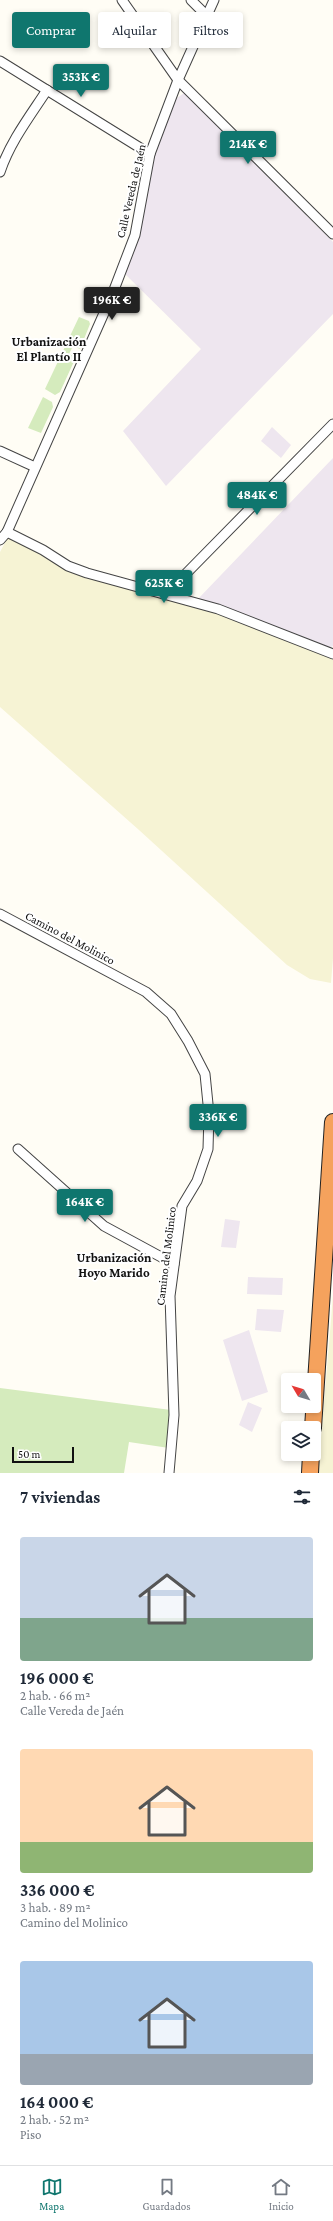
<!DOCTYPE html>
<html lang="es">
<meta charset="utf-8">
<style>
body{margin:0;font-family:"Crimson Pro",serif;background:#f2f2f3;color:#1f2937;height:100vh;display:flex;flex-direction:column;font-size:15px;white-space:nowrap}
*{box-sizing:border-box;margin:0}
p{font-size:13px;color:#747a83}
.icon{flex:none;width:22px;height:22px;fill:none;stroke:currentColor;stroke-width:2;stroke-linecap:round;stroke-linejoin:round}
.map{position:relative;height:1473px;overflow:hidden}
.sheet{display:flex;flex-direction:column;background:#fff;flex:1}
.sheet>*{flex:none}
.hud{position:absolute;left:12px;top:12px;width:309px;height:36px;display:flex;gap:8px}
.needle{width:26px;rotate:308deg}
.fabs{position:absolute;left:281px;top:1373px;display:grid;gap:8px}
.fabs a{display:grid;place-items:center;width:40px;height:40px;border-radius:4px;background:#fff;box-shadow:0 2px 6px #0003;font-size:20px}
.scale{position:absolute;left:12px;bottom:10px;width:62px;box-sizing:border-box;padding-left:4px;border:2px solid #111;border-top:0;font-size:11px;line-height:14px;white-space:nowrap;color:#111;-webkit-text-stroke:3px #fff;paint-order:stroke}
.price{position:absolute;translate:-50% -34px;padding:0 9px;border-radius:4px;background:#0f766e;color:#fff;font-size:13px;line-height:26px;filter:drop-shadow(0 1px 2px #0008)}
.price::after{content:'';position:absolute;left:50%;top:24px;width:12px;height:9px;margin-left:-6px;background:inherit;clip-path:polygon(0 0,100% 0,50% 100%)}
.price.current{background:#222;color:#fff}
ul{padding:0;list-style:none}
li{display:grid;align-content:center;gap:8px;height:212px;padding:0 20px}
li span{display:grid;place-items:center;height:124px;border-radius:4px;color:#555}
li>.icon{margin-inline-start:auto}
span .icon{width:72px;height:72px;fill:#fffc;stroke-width:1}
li b{font-size:17px}
h2{display:flex;justify-content:space-between;align-items:center;height:48px;padding:0 20px;font-size:17px}
.tag{padding:0 14px;border-radius:4px;background:#fff;box-shadow:0 2px 6px #0003;font-size:14px;line-height:36px}
.tag.current{background:#0f766e;color:#fff}
.menu{display:flex;justify-content:space-around;align-items:center;height:56px;border-top:1px solid #e0e1e3;background:#fff;font-size:11px;color:#747a83}
.menu a{display:grid;justify-items:center;gap:2px}
.menu .current{color:#0f766e}
.map>svg:first-child{display:block}
</style>
<div class="map">
<svg width="333" height="1473" viewBox="0 0 333 1473">
<rect width="100%" height="100%" fill="#fffdf5"/>
<g fill="#eee6ef">
<polygon points="184,93 333,242 333,314 166,486 123,431 201,349 125,274 138,236 156,151 171,110 177,98"/>
<polygon points="272,427 291,445 281,458 261,441"/>
<polygon points="333,458 333,646 329,648 285,630 197,600"/>
<polygon points="225,1219 240,1221 236,1248 221,1247"/>
<polygon points="248,1277 283,1278 282,1295 247,1294"/>
<polygon points="257,1309 284,1310 281,1332 255,1330"/>
<polygon points="249,1330 268,1392 242,1401 223,1340"/>
<polygon points="248,1402 262,1408 252,1432 239,1425"/>
</g>
<g fill="#f6f3d4">
<polygon points="8,537 46,555 228,617 333,658 333,958 331,983 310,979 287,965 139,830 0,707 0,552"/>
<polygon points="333,1294 333,1473 318,1473 331,1320"/>
</g>
<g fill="#d5ebbd">
<polygon points="79,317 89,321 90,324 80,349 73,346 69,354 76,357 60,392 55,395 45,389"/>
<polygon points="43,397 52,402 53,407 41,433 28,428"/>
<polygon points="0,1388 171,1410 169,1448 129,1442 124,1473 0,1473"/>
</g>
<g fill="none" stroke-linecap="round" stroke-linejoin="round">
<defs>
<g id="street">
<polyline points="122,0 178,80 333,234"/>
<polyline points="191,0 207,16"/>
<polyline points="0,61 150,154"/>
<path d="M0 172C10 142 30 116 47 90"/>
<polyline points="0,451 35,467"/>
<polyline points="7,532 43,550 68,566 87,573 218,609 333,654"/>
<polyline points="0,540 7,532 112,295 135,235 150,154 178,80 214,0"/>
<polyline points="166,594 333,424"/>
<polyline points="0,914 146,992 171,1014 188,1041 205,1074 209,1114 208,1149 197,1181 182,1206 170,1296 174,1415 169,1473"/>
<polyline points="18,1149 104,1226 174,1264"/>
</g>
<g id="highway">
<polyline points="313,1428 333,1122"/>
<polyline points="310,1473 311,1454"/>
</g>
</defs>
<use href="#street" stroke="#444" stroke-width="11"/>
<use href="#highway" stroke="#222" stroke-width="18"/>
<use href="#street" stroke="#fff" stroke-width="9"/>
<use href="#highway" stroke="#f5a25d" stroke-width="16"/>
</g>
<g text-anchor="middle" stroke-width="4" stroke-linejoin="round" paint-order="stroke">
<g font-size="12" fill="#111" stroke="#fff">
<text transform="translate(131 191) rotate(-77)" y="4">Calle Vereda de Jaén</text>
<text transform="translate(70 938) rotate(28)" y="4">Camino del Molinico</text>
<text transform="translate(166 1256) rotate(-83)" y="4">Camino del Molinico</text>
</g>
<g font-size="13" font-weight="bold" fill="#111" stroke="#fff">
<text x="49" y="346">Urbanización<tspan x="49" dy="15">El Plantío II</tspan></text>
<text x="114" y="1262">Urbanización<tspan x="114" dy="15">Hoyo Marido</tspan></text>
</g>
</g>
</svg>
<div class="fabs">
<a><svg class="needle" viewBox="-14 -14 28 28"><path d="M0-13l5 13h-10z" fill="#e53935"/><path d="M0 13l5-13h-10z" fill="#747a83"/></svg></a>
<a><svg class="icon" aria-label="layers" viewBox="0 0 24 24"><path d="M12 4l9 5-9 5-9-5zM3 14l9 5 9-5"/></svg></a>
</div>
<div class="scale">50 m</div>
<b class="price" style="left:81px;top:98px">353K €</b>
<b class="price" style="left:248px;top:165px">214K €</b>
<b class="price current" style="left:112px;top:321px">196K €</b>
<b class="price" style="left:257px;top:516px">484K €</b>
<b class="price" style="left:164px;top:604px">625K €</b>
<b class="price" style="left:218px;top:1138px">336K €</b>
<b class="price" style="left:85px;top:1223px">164K €</b>
<div class="hud">
<a class="tag current">Comprar</a>
<a class="tag">Alquilar</a>
<a class="tag">Filtros</a>
</div>
</div>
<section class="sheet">
<h2>7 viviendas<svg class="icon" aria-label="filters" viewBox="0 0 24 24"><path d="M4 7h16M4 17h16"/><circle cx="9" cy="7" r="2"/><circle cx="15" cy="17" r="2"/></svg></h2>
<ul>
<li><span style="background:linear-gradient(#c9d6e8 65%,#7fa58c 0)"><svg class="icon" aria-label="home" viewBox="0 0 24 24"><path d="M3 11l9-7 9 7M6 9v11h12V9"/></svg></span><div><b>196 000 €</b><p>2 hab. · 66 m²</p><p>Calle Vereda de Jaén</p></div></li>
<li><span style="background:linear-gradient(#ffd9b3 75%,#8fb573 0)"><svg class="icon" aria-label="home" viewBox="0 0 24 24"><path d="M3 11l9-7 9 7M6 9v11h12V9"/></svg></span><div><b>336 000 €</b><p>3 hab. · 89 m²</p><p>Camino del Molinico</p></div></li>
<li><span style="background:linear-gradient(#a9c7e8 75%,#9aa5b1 0)"><svg class="icon" aria-label="home" viewBox="0 0 24 24"><path d="M3 11l9-7 9 7M6 9v11h12V9"/></svg></span><div><b>164 000 €</b><p>2 hab. · 52 m²</p><p>Piso</p></div></li>
</ul>
</section>
<nav class="menu">
<a class="current"><svg class="icon" aria-label="map" viewBox="0 0 24 24"><path d="M3 6l6-2 6 2 6-2v14l-6 2-6-2-6 2zM9 4v14M15 6v14"/></svg>Mapa</a>
<a><svg class="icon" aria-label="saved" viewBox="0 0 24 24"><path d="M7 4h10v16l-5-4-5 4z"/></svg>Guardados</a>
<a><svg class="icon" aria-label="home" viewBox="0 0 24 24"><path d="M3 11l9-7 9 7M6 9v11h12V9"/></svg>Inicio</a>
</nav>
